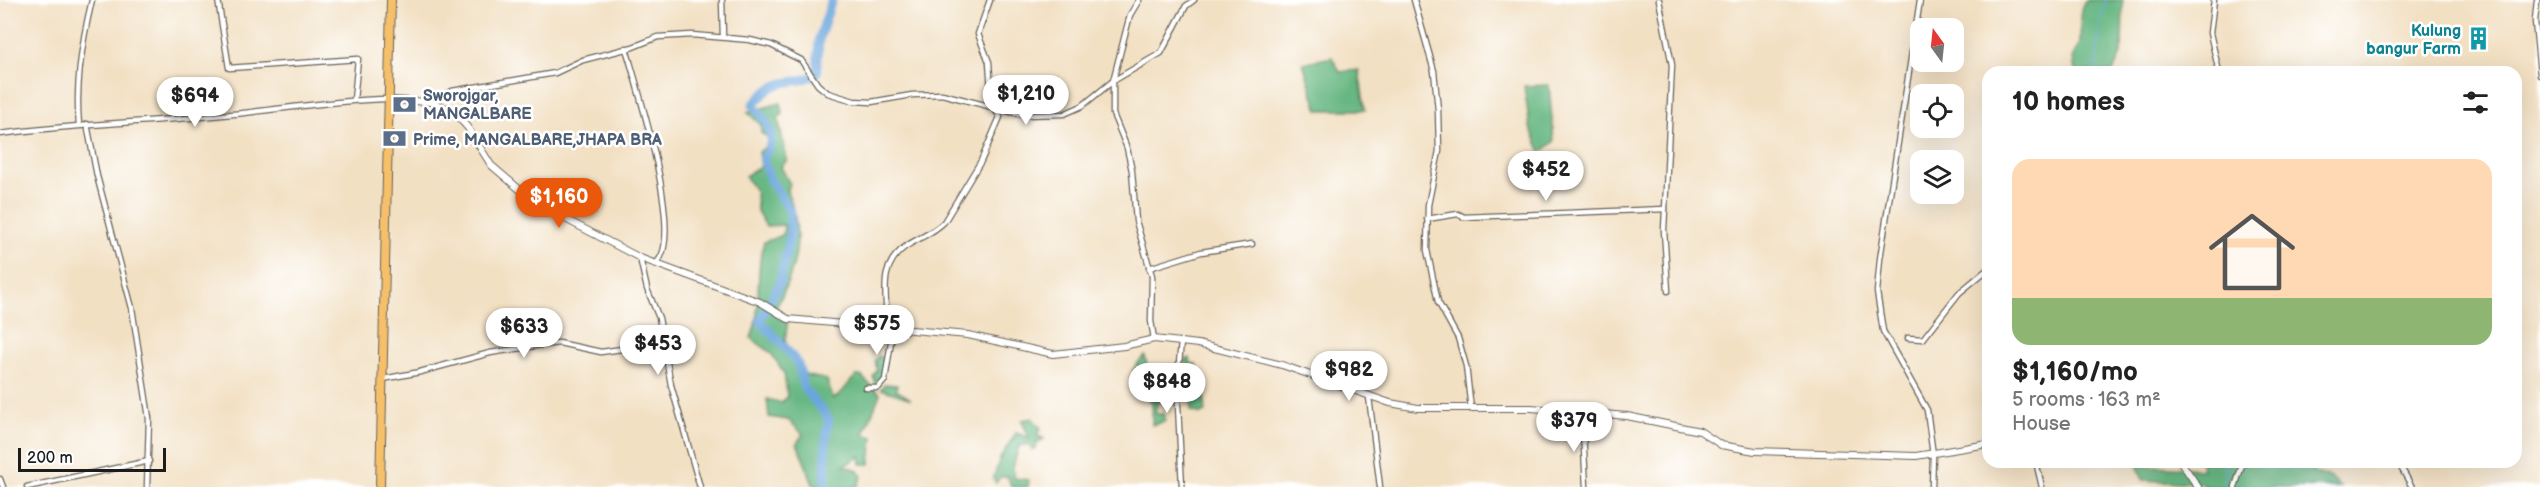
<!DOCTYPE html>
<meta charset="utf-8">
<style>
body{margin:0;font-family:"Balsamiq Sans",sans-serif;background:#f6f6f6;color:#222;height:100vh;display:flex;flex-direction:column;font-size:22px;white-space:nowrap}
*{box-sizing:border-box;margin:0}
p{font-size:20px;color:#767676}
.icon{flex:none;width:33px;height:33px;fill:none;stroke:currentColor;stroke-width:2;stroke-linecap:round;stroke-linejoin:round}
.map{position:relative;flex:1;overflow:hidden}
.side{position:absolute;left:1982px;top:66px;width:540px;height:402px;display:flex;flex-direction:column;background:#fff;border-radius:18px;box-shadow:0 6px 24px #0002}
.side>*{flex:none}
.needle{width:39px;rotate:345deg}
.fabs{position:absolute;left:1910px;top:18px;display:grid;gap:12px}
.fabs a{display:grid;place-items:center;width:54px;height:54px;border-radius:12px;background:#fff;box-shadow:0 6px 24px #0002;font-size:30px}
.scale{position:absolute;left:18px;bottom:15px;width:148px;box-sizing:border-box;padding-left:6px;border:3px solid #1c1c1c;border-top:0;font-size:16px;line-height:21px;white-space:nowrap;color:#1c1c1c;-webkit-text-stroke:4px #fff;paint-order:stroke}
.price{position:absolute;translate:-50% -51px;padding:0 14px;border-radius:21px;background:#fff;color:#222;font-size:20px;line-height:39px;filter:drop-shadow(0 2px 3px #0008)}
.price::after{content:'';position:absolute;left:50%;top:36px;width:18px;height:14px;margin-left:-9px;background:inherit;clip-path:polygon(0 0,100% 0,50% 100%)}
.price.active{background:#ea580c;color:#fff}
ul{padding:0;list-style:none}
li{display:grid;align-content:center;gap:12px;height:318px;padding:0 30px}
li span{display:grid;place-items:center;height:186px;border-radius:18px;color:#555}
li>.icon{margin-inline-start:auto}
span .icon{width:108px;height:108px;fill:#fffc;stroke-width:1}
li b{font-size:26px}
h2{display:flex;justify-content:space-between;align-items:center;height:72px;padding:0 30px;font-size:26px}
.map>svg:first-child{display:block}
</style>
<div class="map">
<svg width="2540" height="487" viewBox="0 0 2540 487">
<rect width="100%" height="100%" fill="#fff"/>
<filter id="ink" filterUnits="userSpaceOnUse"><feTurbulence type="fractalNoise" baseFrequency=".0167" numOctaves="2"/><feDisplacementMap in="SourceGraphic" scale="12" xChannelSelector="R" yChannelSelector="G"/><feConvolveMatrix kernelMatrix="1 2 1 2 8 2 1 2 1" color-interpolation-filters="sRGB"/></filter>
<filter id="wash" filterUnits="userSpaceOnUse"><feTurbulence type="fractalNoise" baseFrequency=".008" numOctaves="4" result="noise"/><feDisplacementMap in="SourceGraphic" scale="24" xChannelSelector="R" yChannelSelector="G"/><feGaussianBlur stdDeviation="1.35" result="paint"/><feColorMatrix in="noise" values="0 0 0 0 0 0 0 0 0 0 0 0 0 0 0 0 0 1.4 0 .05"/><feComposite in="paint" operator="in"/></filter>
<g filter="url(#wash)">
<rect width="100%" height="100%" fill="#f2e0c3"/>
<g fill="#68b782" stroke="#426a4f" stroke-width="1.5">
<polygon points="2086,0 2123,0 2122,52 2113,72 2075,72 2073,57 2080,43 2081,9"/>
<polygon points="1332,57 1340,72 1359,70 1365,110 1318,110 1303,63"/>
<polygon points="1549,85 1554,142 1541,152 1530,127 1524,86"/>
<path d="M781 103 783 114 778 118 787 160 781 167 790 184 787 191C806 236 796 270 774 312L788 319 785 341 805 375 827 380 833 399C844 394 847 383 856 376H861L880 394 864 434 873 437 870 464H861L860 456 844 466 856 469 862 476 857 487H814L797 443 803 434 788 420 769 417 767 399 782 403 787 396 784 373 771 353 751 338C763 308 754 274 764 242L783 235 784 225 766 226 757 211 756 192 745 176 761 166 759 152 766 146 768 137 761 133V125L747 112Z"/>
<polygon points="879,356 885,360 880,384 876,385 873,376 877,370 875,360"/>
<path d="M1145 356 1149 377 1152 378 1151 384 1164 387V401L1157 402 1156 414H1164L1166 421 1152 425V402C1130 387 1122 376 1145 356Z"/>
<path d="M1190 358 1191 364H1196C1200 381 1206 393 1205 412L1201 414 1191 411 1193 377 1184 360Z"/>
<polygon points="885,384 897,385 896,390 911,399 881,389"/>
<polygon points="1032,418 1041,428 1037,435 1044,439 1037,443 1036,449 1032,450 1029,444 1019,446 1013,467 1014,478 1029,480 1028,487 1011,487 1008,477 1000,477 996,483 993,479 1000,458 1016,433 1029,438 1022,420"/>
<polygon points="2200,462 2272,462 2278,465 2281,462 2288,465 2293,462 2311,467 2313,472 2330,478 2341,487 2207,487 2199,483 2143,480 2137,465 2203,469"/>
</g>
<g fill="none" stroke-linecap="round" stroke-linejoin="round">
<g stroke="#6ba6dc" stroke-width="1.5">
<path d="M2094 72C2100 48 2096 23 2106 0"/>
<polyline points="2222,487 2227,467 2224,462"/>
</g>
<path stroke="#6ba6dc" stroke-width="9" d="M825 487 826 438 829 419 804 388 798 364 787 350 760 321 779 284 790 236V211L769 178 763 158C779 138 768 122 753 105 760 97 769 87 780 84 794 80 805 82 817 73L819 39 832 0"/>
</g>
</g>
<g filter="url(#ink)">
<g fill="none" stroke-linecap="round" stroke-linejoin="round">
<defs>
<g id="minor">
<polyline points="218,0 229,68 358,59 354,100"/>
<polyline points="722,0 723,37"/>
<polyline points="1139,0 1130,15 1113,81 1113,114 1127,148 1132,171 1136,221 1152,276 1151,321 1154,339"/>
<polyline points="1414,0 1434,71 1438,110 1439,151 1428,205 1427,250 1438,302 1458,338 1466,366 1471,409"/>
<polyline points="1659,0 1672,65 1664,230 1668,291"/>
<polyline points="1920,0 1880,259 1877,292 1883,331 1927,410 1933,455 1932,487"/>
<polyline points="2214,0 2210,33 2219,72"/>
<polyline points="2537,0 2535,21 2540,75"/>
<path d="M626 48C636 84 686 239 656 263"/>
<polyline points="431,102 452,91 555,73 583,60 633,47 658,37 692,35 750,40 771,45 801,60 818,85 828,93 854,101 871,102 912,95 942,94 1023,115 1064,114 1082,106 1113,81 1161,53 1186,6 1194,0"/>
<polyline points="87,124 97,176 132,308 149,418 147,487"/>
<path d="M79 125C75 83 82 41 92 0"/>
<path d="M0 134C77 124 155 122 233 114 285 109 336 100 388 99"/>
<polyline points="1427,219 1458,214 1464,217 1665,209"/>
<polyline points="640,258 647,289 659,318 671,385 700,487"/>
<polyline points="1149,268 1201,252 1252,244"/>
<path d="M887 329C888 299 876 268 905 247 918 238 932 234 944 222L981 161 1000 117 992 105 989 62 978 34 990 0"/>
<polyline points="1908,338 1923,339 1959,293 1988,269"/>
<polyline points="1181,342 1177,385 1182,487"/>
<polyline points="383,379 420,372 490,353 535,346 559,343 601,352 663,343"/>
<polyline points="866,388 878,388 885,380 893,329"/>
<polyline points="1369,397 1380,487"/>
<polyline points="1582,413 1586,487"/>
<polyline points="2036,462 2042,487"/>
<polyline points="2398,462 2412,487"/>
<polyline points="0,479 3,487"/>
<polyline points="27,487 149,461"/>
<polyline points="2235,487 2243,462"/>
</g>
<g id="tertiary">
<polyline points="392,100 431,102 453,111 468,128 491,165 532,200 554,213 640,258 760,302 788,319 968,335 1053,354 1124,346 1154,339 1198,344 1282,365 1390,403 1418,408 1531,408 1627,416 1700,431 1721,445 1755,451 1916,456 1988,444"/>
<polyline points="2181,462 2198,487"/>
</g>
<polyline id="primary" points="380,487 391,0"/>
</defs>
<use href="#minor" stroke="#676156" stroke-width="7"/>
<use href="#tertiary" stroke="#676156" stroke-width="8"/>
<use href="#primary" stroke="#676156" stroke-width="10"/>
<use href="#minor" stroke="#fff" stroke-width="4.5"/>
<use href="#tertiary" stroke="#fff" stroke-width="6"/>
<use href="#primary" stroke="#f6c06b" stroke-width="8"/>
</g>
</g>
<defs>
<symbol id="building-bare" viewBox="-9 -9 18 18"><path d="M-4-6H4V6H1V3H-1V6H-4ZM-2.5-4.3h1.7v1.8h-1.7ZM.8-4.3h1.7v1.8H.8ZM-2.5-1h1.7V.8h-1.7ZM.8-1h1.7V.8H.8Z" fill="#0f9aa8" stroke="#fff" stroke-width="2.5" paint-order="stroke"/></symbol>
<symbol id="bank-bare" viewBox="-9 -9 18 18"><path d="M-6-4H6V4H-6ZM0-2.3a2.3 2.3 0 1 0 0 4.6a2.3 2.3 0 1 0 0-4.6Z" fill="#5c6f8a" stroke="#fff" stroke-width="2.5" paint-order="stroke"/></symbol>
</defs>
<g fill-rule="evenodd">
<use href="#building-bare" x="2462" y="22" width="33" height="33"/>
<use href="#bank-bare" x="388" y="88" width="33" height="33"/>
<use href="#bank-bare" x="378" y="122" width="33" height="33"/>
</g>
<g text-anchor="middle" stroke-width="5" stroke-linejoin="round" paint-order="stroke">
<g font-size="16" font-weight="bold" fill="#0d838f" stroke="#fff" text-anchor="end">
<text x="2461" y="36">Kulung<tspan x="2461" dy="18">bangur Farm</tspan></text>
</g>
<g font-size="16" font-weight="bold" fill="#4e5e75" stroke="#fff" text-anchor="start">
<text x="423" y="101">Sworojgar,<tspan x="423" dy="18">MANGALBARE</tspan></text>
<text x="413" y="145">Prime, MANGALBARE,JHAPA BRA</text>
</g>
</g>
</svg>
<div class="fabs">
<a><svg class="needle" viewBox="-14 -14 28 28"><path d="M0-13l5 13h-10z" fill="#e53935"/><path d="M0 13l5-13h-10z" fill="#767676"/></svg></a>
<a><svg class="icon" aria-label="locate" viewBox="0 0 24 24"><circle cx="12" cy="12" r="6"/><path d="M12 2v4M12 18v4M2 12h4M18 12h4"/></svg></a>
<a><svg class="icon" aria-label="layers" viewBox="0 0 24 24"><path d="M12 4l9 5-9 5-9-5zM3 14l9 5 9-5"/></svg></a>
</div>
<div class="scale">200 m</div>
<b class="price" style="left:1026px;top:126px">$1,210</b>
<b class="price" style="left:195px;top:128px">$694</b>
<b class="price" style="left:1546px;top:202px">$452</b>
<b class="price active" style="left:559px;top:229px">$1,160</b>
<b class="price" style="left:877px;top:356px">$575</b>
<b class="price" style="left:524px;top:359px">$633</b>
<b class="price" style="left:658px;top:376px">$453</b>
<b class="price" style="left:1349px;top:402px">$982</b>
<b class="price" style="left:1167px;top:414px">$848</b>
<b class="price" style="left:1574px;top:453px">$379</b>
<section class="side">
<h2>10 homes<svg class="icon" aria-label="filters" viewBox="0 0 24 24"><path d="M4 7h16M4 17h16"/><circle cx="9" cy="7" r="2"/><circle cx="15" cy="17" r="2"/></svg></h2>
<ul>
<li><span style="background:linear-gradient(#ffd9b3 75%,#8fb573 0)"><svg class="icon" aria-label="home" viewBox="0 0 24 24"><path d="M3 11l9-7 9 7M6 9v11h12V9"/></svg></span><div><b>$1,160/mo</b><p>5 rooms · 163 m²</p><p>House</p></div></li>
</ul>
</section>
</div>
